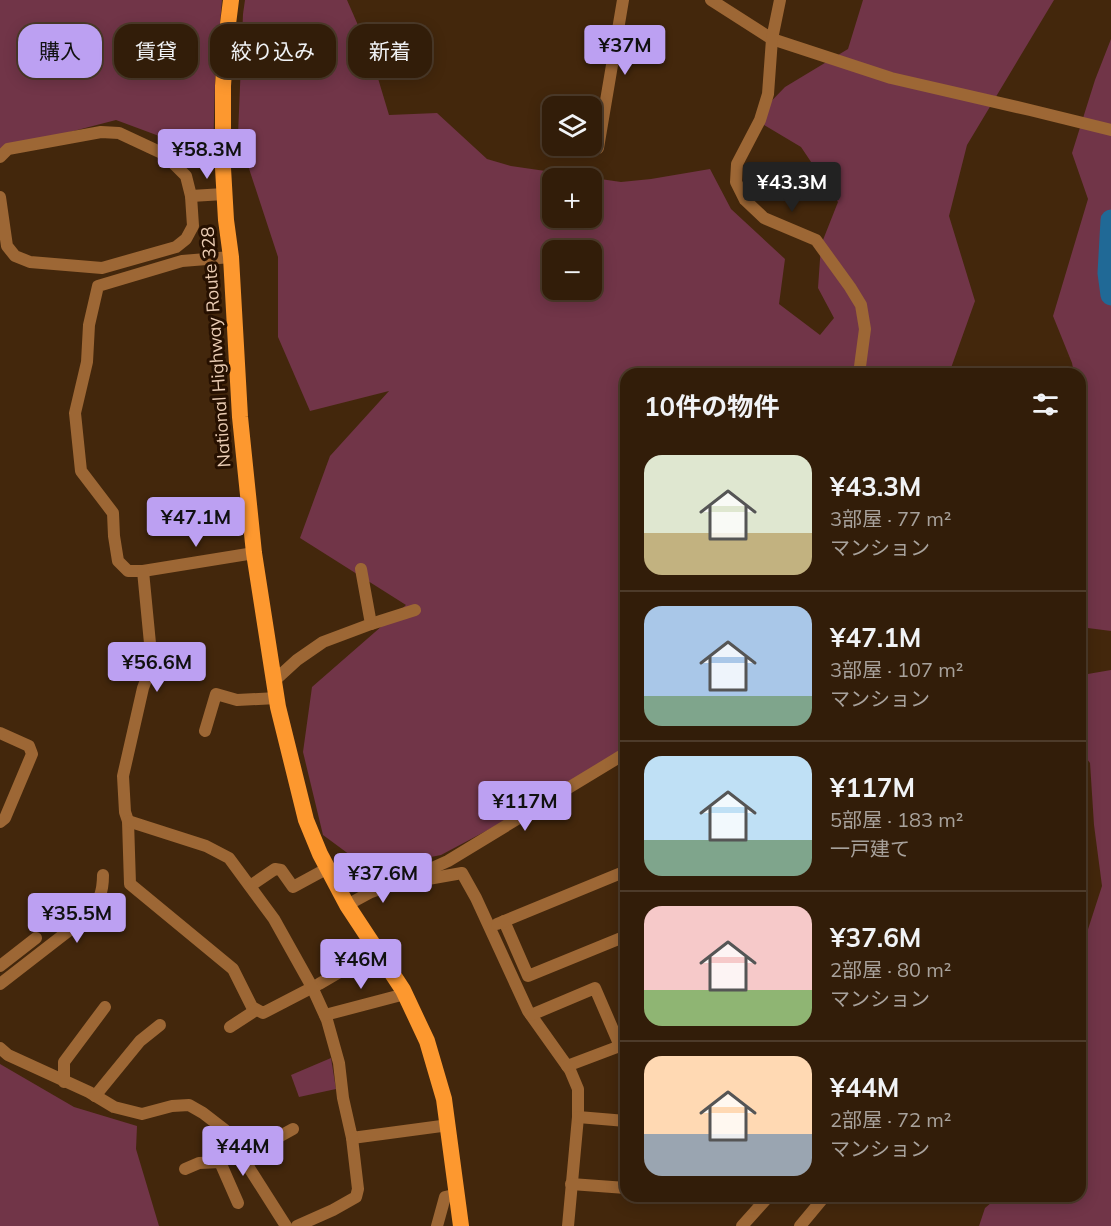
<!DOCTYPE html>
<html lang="ja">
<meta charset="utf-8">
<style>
body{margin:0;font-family:Mulish,"Noto Sans JP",sans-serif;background:#3d2a17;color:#f1f3f6;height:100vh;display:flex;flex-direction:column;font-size:22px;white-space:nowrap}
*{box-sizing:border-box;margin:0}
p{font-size:20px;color:#a8a29c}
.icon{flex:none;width:33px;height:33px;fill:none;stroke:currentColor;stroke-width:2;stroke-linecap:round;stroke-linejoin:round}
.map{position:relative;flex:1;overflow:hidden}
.details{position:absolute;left:620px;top:368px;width:466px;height:834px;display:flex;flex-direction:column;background:#321d09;border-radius:18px;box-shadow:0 3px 15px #0003,0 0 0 2px #4d3b2a}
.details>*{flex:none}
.banner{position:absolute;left:18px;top:24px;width:512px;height:54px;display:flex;gap:12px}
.controls{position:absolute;left:542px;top:96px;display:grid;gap:12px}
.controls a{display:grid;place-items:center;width:60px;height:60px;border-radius:12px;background:#321d09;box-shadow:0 3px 15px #0003,0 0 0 2px #4d3b2a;font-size:30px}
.price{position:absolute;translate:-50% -51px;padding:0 14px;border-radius:6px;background:#bca0f2;color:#111;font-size:20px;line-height:39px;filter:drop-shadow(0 2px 3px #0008)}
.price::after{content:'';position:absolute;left:50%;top:36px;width:18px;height:14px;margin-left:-9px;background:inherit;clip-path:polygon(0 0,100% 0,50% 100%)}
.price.on{background:#222;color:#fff}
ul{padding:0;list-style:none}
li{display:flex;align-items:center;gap:18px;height:150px;padding:0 24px}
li+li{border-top:2px solid #4d3b2a}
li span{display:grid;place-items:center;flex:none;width:168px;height:120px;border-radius:18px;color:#555}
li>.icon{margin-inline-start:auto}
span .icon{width:72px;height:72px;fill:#fffc;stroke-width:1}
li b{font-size:26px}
h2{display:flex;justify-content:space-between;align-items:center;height:72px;padding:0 24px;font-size:26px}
.tag{padding:0 21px;border-radius:18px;background:#321d09;box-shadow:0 3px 15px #0003,0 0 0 2px #4d3b2a;font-size:21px;line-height:54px}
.tag.on{background:#bca0f2;color:#111}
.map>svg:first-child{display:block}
</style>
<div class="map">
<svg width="1111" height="1226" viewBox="0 0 1111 1226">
<rect width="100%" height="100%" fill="#43270c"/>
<g fill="#713548" fill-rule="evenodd">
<polygon points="0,0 222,0 215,81 213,156 116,120 0,150"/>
<path d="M245 0H347L371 55 389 115 437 113 487 159 511 166 621 182 651 179 710 169 731 209 785 259 779 304 820 335 834 318 818 288 821 245 838 202 801 147 754 119 785 87 848 49 863 0H1054L967 145 949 216 975 301 951 368 938 374H626L625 752 552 796 441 855 369 869 323 835 303 752 312 687 406 605 300 538 330 456 389 391 310 411 278 337V257L238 135 243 14ZM552 178H591V218H552ZM552 250H591V290H552Z"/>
<polygon points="1111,39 1111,631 1080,627 1080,457 1087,446 1080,406 1080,374 1074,373 1072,363 1053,316 1088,199 1072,153 1095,80"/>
<polygon points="1111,670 1111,1226 979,1226 985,1208 999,1196 1080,1196 1080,954 1102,886 1094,825 1090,763 1080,750 1080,671 1082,675"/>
<polygon points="331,1058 336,1089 299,1097 291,1075"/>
<polygon points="0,1064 74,1107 137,1126 136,1149 159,1226 0,1226"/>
</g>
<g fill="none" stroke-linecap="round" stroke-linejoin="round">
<polyline stroke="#206996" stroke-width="21" points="1111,220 1108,273 1111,295"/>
<g stroke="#9d6735" stroke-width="12">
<polyline points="711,0 772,39 891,78 1030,110 1111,130"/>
<polyline points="780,0 772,39 768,94 760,120 737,164 736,182 745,200 764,218 816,240 850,287 861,305 865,329 859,374"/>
<polyline points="598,148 623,0"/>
<polyline points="0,157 8,149 101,132 119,133 164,154 186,176 191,196 193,226 186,239 176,247 102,268 30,262 15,256 7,246 0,197"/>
<polyline points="191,196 224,194"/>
<polyline points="231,257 182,261 98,286 89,325 87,362 75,413 81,471 113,513 114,536 118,561 128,571 143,571 254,553"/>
<polyline points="143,571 152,664 143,688 123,776 125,812 128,821 130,884 233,969 252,1007 263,1013 319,984 377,950"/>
<polyline points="371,624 415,610"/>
<polyline points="274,681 297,660 323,642 371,624 361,569"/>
<polyline points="205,731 216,694 237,700 277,698"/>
<polyline points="0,733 29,746 32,754 5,818 0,822"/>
<polyline points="128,821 206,846 229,858 274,919 312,987 327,1020 339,1063 343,1098 352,1138 449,1125"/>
<polyline points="408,879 428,879 462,873 476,898 528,1011 570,1070 578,1089 578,1117 568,1226"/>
<polyline points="250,886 275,869 281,870 293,887 328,868"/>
<polyline points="347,905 371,892 408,879 448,861 626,753"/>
<polyline points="504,921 528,976 626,936"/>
<polyline points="497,924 626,871"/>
<polyline points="0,966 36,938"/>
<path d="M0 984 89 915C99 902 103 892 103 875"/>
<polyline points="325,1015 405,994"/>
<polyline points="531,1015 595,988 620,1046 567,1066"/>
<polyline points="230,1027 256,1010"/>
<polyline points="0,1048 8,1055 89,1092 114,1107 142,1114 172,1106 189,1105 203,1113 225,1130 286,1226"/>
<polyline points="64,1082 64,1062 105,1007"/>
<polyline points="95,1096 140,1041 160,1025"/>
<polyline points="578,1117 626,1121"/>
<polyline points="242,1157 293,1129"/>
<polyline points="220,1162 238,1203"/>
<polyline points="185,1169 199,1163 220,1162 239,1152"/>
<polyline points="571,1184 626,1188"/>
<polyline points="720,1196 766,1199"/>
<polyline points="297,1226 333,1210 356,1197 358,1189 352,1138"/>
<polyline points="437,1226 445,1197 458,1194"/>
<polyline points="742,1226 769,1196"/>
<polyline points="800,1226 825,1196"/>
</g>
<polyline stroke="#fd982f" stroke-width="16" points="231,0 226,40 223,86 223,168 226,220 231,257 240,417 254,553 278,707 306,820 320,854 347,905 403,990 427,1041 444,1099 461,1226"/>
</g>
<g text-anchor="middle" stroke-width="6" stroke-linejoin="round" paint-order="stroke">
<g font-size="18" fill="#eaccb3" stroke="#261000">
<text transform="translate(216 347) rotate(-94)" y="6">National Highway Route 328</text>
</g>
</g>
</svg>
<div class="controls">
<a><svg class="icon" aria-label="layers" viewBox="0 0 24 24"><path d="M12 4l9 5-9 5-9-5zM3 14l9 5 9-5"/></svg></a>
<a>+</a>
<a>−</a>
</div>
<b class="price" style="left:625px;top:76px">¥37M</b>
<b class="price" style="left:207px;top:180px">¥58.3M</b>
<b class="price on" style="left:792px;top:213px">¥43.3M</b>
<b class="price" style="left:196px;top:548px">¥47.1M</b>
<b class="price" style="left:157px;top:693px">¥56.6M</b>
<b class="price" style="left:525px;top:832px">¥117M</b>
<b class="price" style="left:383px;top:904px">¥37.6M</b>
<b class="price" style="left:77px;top:944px">¥35.5M</b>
<b class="price" style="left:361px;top:990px">¥46M</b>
<b class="price" style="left:243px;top:1177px">¥44M</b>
<div class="banner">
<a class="tag on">購入</a>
<a class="tag">賃貸</a>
<a class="tag">絞り込み</a>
<a class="tag">新着</a>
</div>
<section class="details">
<h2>10件の物件<svg class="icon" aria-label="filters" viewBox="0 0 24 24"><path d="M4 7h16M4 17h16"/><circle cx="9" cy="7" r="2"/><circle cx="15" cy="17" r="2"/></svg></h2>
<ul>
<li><span style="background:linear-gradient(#dfe7d0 65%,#c2b280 0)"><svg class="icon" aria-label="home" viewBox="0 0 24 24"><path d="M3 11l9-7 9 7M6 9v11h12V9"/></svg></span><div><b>¥43.3M</b><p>3部屋 · 77 m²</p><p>マンション</p></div></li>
<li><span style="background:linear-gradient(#a9c7e8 75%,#7fa58c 0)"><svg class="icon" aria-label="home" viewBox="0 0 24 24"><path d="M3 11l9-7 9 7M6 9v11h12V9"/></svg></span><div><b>¥47.1M</b><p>3部屋 · 107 m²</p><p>マンション</p></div></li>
<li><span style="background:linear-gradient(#bfe0f5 70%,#7fa58c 0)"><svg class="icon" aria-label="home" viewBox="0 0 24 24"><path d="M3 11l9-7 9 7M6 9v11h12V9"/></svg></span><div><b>¥117M</b><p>5部屋 · 183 m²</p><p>一戸建て</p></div></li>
<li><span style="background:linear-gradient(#f6c9c9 70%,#8fb573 0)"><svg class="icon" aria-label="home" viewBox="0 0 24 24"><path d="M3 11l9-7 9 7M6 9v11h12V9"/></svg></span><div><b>¥37.6M</b><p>2部屋 · 80 m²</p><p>マンション</p></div></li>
<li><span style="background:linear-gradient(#ffd9b3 65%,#9aa5b1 0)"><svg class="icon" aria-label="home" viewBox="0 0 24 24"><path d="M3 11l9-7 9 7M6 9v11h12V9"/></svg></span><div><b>¥44M</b><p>2部屋 · 72 m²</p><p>マンション</p></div></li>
</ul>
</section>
</div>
